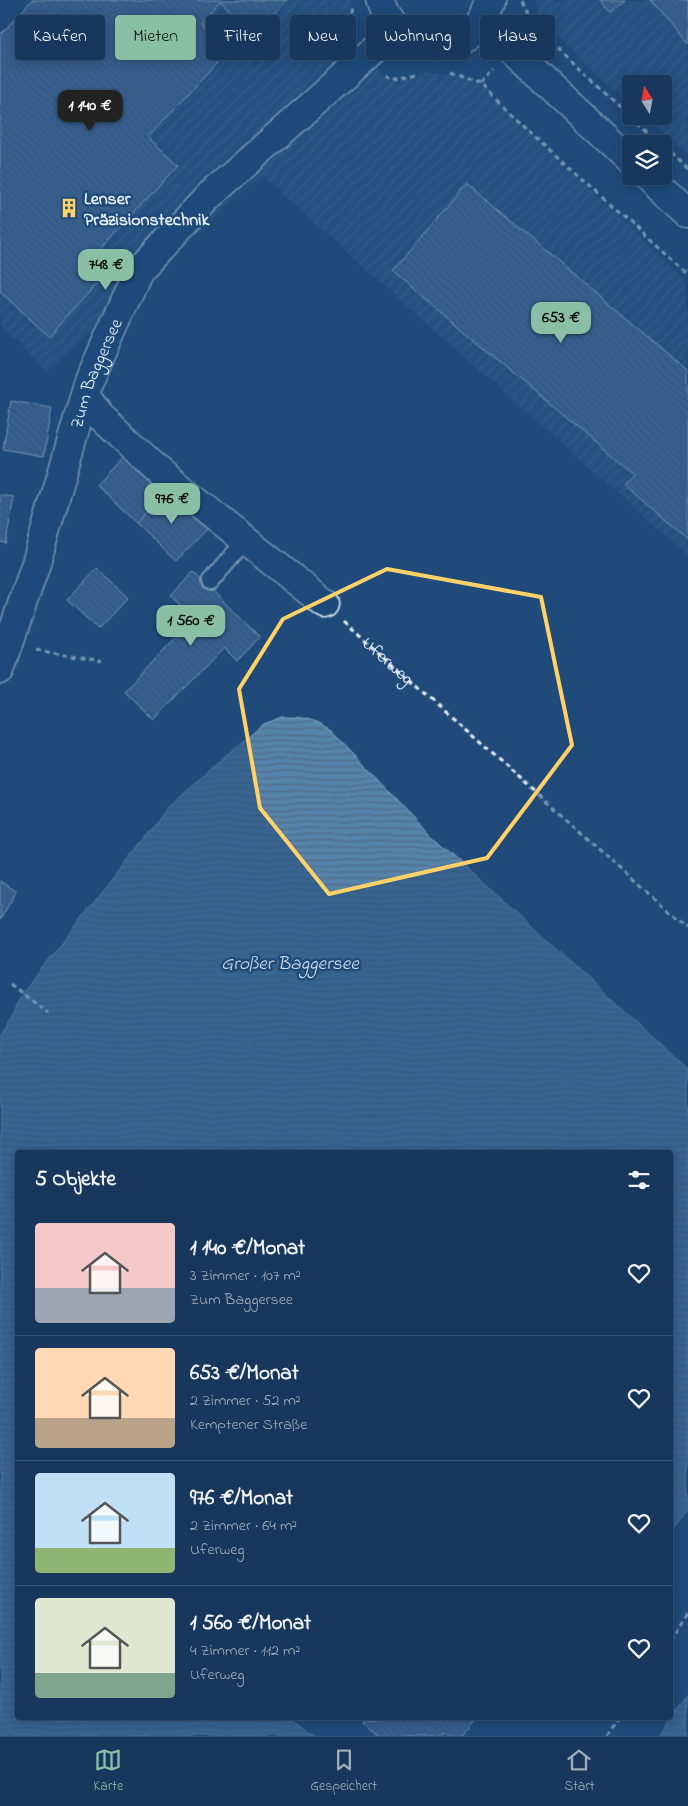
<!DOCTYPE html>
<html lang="de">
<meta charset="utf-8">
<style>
body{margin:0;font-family:"Indie Flower",sans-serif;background:#244365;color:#f1f3f6;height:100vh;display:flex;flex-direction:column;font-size:19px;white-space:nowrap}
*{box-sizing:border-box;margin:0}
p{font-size:16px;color:#9eacbb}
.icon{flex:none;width:28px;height:28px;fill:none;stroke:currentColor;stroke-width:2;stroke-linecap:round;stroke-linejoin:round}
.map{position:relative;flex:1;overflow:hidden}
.side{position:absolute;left:15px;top:1150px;width:658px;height:570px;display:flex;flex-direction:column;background:#17385c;border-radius:5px;box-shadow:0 2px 12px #0003,0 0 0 1px #365272}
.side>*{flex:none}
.hud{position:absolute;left:15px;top:15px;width:659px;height:45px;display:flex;gap:10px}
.needle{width:32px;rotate:349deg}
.tools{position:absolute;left:622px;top:75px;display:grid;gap:10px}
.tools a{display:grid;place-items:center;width:50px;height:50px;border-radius:5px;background:#17385c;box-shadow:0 2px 12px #0003,0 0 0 1px #365272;font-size:25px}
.price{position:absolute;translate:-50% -42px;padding:0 11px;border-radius:10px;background:#8abfa5;color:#111;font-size:16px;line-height:32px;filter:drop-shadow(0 1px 2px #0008)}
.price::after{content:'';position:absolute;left:50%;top:30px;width:15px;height:11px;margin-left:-8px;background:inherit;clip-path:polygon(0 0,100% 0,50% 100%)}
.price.selected{background:#222;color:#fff}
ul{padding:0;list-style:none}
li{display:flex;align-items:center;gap:15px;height:125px;padding:0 20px}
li+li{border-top:1px solid #365272}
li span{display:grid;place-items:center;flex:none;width:140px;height:100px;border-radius:5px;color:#555}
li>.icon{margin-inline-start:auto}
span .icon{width:60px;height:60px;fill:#fffc;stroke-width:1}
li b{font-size:21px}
h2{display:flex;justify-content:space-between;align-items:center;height:60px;padding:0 20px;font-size:21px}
.pill{padding:0 18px;border-radius:5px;background:#17385c;box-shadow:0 2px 12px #0003,0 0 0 1px #365272;font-size:18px;line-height:45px}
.pill.selected{background:#8abfa5;color:#111}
.menu{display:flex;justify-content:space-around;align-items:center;height:70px;border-top:1px solid #365272;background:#17385c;font-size:14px;color:#9eacbb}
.menu a{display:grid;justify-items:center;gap:2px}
.menu .selected{color:#8abfa5}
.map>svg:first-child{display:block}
</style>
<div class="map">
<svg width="688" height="1736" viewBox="0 0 688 1736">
<defs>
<pattern id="industrial-furrows" width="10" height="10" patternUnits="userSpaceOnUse" patternTransform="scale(1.25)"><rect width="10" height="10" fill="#2f5888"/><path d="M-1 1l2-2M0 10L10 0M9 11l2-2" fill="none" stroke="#4d709a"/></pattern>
<pattern id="water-rules" width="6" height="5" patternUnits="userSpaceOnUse" patternTransform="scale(1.25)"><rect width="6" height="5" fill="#5783aa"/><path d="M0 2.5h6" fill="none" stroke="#506b84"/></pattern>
<pattern id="building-back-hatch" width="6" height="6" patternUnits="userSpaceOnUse" patternTransform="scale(1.25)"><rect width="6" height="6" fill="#5578a8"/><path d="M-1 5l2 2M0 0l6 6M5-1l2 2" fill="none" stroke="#4e627e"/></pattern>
</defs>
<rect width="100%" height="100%" fill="#1f4a7a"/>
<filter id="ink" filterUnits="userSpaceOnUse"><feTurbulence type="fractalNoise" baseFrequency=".02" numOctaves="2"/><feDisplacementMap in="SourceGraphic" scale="10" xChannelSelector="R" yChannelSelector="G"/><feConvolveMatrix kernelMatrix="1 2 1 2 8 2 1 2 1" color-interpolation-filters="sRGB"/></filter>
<g filter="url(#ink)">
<g fill="url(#industrial-furrows)">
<polygon points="31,0 351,0 352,4 343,35 366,59 392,81 428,71 454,75 481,86 688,283 688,556 261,176 47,372 0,327 0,34"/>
<polygon points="534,0 688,0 688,157 644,116 664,116 664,84 631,84 631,105 540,22"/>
</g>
<g fill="url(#water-rules)" stroke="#91afc9">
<path d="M283 717C304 717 313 719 331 730L431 835 681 1063 688 1071V1510L670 1535V1152H18V1718H292L314 1736H0V1034L12 1016 20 996 144 840 167 808 218 762 264 724Z"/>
<polygon points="688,1695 688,1736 660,1736"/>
</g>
<g fill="url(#building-back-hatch)" stroke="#e8f1f8">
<polygon points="32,0 287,0 255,34 220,1 200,23 229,50 148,137 178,165 99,251 114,265 49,336 0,292 0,35"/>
<polygon points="600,0 625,0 610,12"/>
<polygon points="650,0 688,0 688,45"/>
<polygon points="467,184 688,371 688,540 623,484 632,473 393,271"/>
<polygon points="11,401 52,408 44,456 3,449"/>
<polygon points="128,451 168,489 136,523 96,485"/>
<polygon points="168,489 209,527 176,561 136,523"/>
<polygon points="0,495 14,497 6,543 0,542"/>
<polygon points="97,568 128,597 98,629 67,600"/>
<polygon points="193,572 260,637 237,661 224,648 154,720 124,691 194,619 171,596"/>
<polygon points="0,881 16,892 0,920"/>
<polygon points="365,1718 475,1718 476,1719 462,1736 452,1736 446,1731 441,1736 380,1736 362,1721"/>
</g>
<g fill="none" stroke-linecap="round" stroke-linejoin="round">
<defs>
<polyline id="lane" points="210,582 246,540"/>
<g id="street">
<polyline points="85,395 99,415 160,472 325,604"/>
<path id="s2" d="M0 670 36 563 89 381 139 270 209 196 366 57 395 29"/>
</g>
<g id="secondary">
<path d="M380 0C386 34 430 56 461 39 478 30 484 16 491 0"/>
<polyline points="482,22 631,161"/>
<polyline points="647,176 688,214"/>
</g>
</defs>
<use href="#lane" stroke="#e8f1f8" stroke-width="20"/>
<use href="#street" stroke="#e8f1f8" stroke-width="31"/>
<use href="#secondary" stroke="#e8f1f8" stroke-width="31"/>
<g stroke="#e8f1f8" stroke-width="3" stroke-dasharray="5 4" stroke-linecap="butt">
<polyline points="520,0 532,25 660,144"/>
<polyline points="348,38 344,34 352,5"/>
<polyline points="450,73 481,85 529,131 688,275"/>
<polyline points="387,75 392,79 421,72"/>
<polyline points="481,85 494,71"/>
<polyline points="664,147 688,170"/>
<path id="s1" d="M344 621 688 928"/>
<polyline points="36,650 102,661"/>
<polyline points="10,984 48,1013"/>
<polyline points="670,1640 688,1613"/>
<polyline points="607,1736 619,1718"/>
</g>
<use href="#lane" stroke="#1f4a7a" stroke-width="16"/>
<use href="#street" stroke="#1f4a7a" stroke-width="28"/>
<use href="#secondary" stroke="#1f4a7a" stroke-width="28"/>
</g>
</g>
<path d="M0 0H688V1736H0ZM387 569 541 597 572 745 487 858 329 894 260 808 239 689 283 619Z" fill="#1f4a7a" fill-opacity=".55" fill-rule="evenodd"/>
<path fill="none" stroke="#ffd166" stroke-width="4" stroke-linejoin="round" d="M387 569 541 597 572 745 487 858 329 894 260 808 239 689 283 619Z"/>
<defs>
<symbol id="building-bare" viewBox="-9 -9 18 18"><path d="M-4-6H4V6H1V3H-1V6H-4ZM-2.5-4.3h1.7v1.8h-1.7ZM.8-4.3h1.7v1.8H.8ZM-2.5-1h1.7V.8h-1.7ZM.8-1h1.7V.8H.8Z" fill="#ffd166" stroke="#1f4a7a" stroke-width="2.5" paint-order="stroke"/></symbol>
</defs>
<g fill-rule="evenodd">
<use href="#building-bare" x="55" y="194" width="28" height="28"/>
</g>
<g text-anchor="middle" stroke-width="5" stroke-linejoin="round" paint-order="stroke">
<g font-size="18" font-weight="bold" fill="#e8f1f8" stroke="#1f4a7a" text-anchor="start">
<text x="84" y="204">Lenser<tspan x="84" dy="21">Präzisionstechnik</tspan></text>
</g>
<g font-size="18" fill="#e8f1f8" stroke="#1f4a7a">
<text dy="6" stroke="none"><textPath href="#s2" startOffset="312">Zum Baggersee</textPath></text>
<text dy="6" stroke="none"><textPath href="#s1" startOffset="59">Uferweg</textPath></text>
</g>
<g font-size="19" font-style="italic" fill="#d2e0ec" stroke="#1f4a7a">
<text x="290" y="969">Großer Baggersee</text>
</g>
</g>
</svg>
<div class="tools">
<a><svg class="needle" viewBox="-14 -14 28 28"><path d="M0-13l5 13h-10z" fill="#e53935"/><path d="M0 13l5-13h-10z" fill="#9eacbb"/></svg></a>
<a><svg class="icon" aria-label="layers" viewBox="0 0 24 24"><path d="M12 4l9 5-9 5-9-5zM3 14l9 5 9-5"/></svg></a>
</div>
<b class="price selected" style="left:90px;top:132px">1 140 €</b>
<b class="price" style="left:106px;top:291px">748 €</b>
<b class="price" style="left:561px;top:344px">653 €</b>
<b class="price" style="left:172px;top:525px">976 €</b>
<b class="price" style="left:191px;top:647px">1 560 €</b>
<div class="hud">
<a class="pill">Kaufen</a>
<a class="pill selected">Mieten</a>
<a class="pill">Filter</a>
<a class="pill">Neu</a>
<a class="pill">Wohnung</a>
<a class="pill">Haus</a>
</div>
<section class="side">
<h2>5 Objekte<svg class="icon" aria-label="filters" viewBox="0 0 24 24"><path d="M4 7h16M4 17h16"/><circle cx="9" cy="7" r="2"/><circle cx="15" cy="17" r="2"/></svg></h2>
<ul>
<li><span style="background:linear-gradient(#f6c9c9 65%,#9aa5b1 0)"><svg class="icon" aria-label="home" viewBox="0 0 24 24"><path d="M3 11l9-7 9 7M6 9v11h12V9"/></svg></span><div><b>1 140 €/Monat</b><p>3 Zimmer · 107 m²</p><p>Zum Baggersee</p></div><svg class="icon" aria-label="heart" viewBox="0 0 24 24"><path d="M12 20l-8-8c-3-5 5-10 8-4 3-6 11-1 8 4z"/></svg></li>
<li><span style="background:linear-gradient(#ffd9b3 70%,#b9a48a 0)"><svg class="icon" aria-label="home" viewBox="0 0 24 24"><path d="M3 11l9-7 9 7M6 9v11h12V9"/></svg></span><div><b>653 €/Monat</b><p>2 Zimmer · 52 m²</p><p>Kemptener Straße</p></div><svg class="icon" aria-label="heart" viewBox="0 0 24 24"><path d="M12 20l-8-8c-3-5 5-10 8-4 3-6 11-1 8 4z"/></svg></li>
<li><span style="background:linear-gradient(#bfe0f5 75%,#8fb573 0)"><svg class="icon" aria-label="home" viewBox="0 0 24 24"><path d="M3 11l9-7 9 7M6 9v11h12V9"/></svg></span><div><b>976 €/Monat</b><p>2 Zimmer · 64 m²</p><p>Uferweg</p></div><svg class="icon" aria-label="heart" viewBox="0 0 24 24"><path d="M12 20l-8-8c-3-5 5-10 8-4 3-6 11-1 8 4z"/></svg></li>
<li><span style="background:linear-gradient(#dfe7d0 75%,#7fa58c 0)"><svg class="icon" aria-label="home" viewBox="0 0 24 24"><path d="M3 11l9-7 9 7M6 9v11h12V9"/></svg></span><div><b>1 560 €/Monat</b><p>4 Zimmer · 112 m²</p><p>Uferweg</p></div><svg class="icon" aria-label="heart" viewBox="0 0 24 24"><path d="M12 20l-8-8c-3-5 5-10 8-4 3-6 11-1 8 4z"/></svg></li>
</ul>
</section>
</div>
<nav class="menu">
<a class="selected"><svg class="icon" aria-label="map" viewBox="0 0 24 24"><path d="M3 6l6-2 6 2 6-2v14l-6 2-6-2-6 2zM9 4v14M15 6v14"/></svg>Karte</a>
<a><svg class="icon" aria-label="saved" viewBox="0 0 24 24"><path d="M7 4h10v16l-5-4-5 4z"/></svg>Gespeichert</a>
<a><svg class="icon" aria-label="home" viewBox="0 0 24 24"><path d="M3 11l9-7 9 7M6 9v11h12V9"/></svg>Start</a>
</nav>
